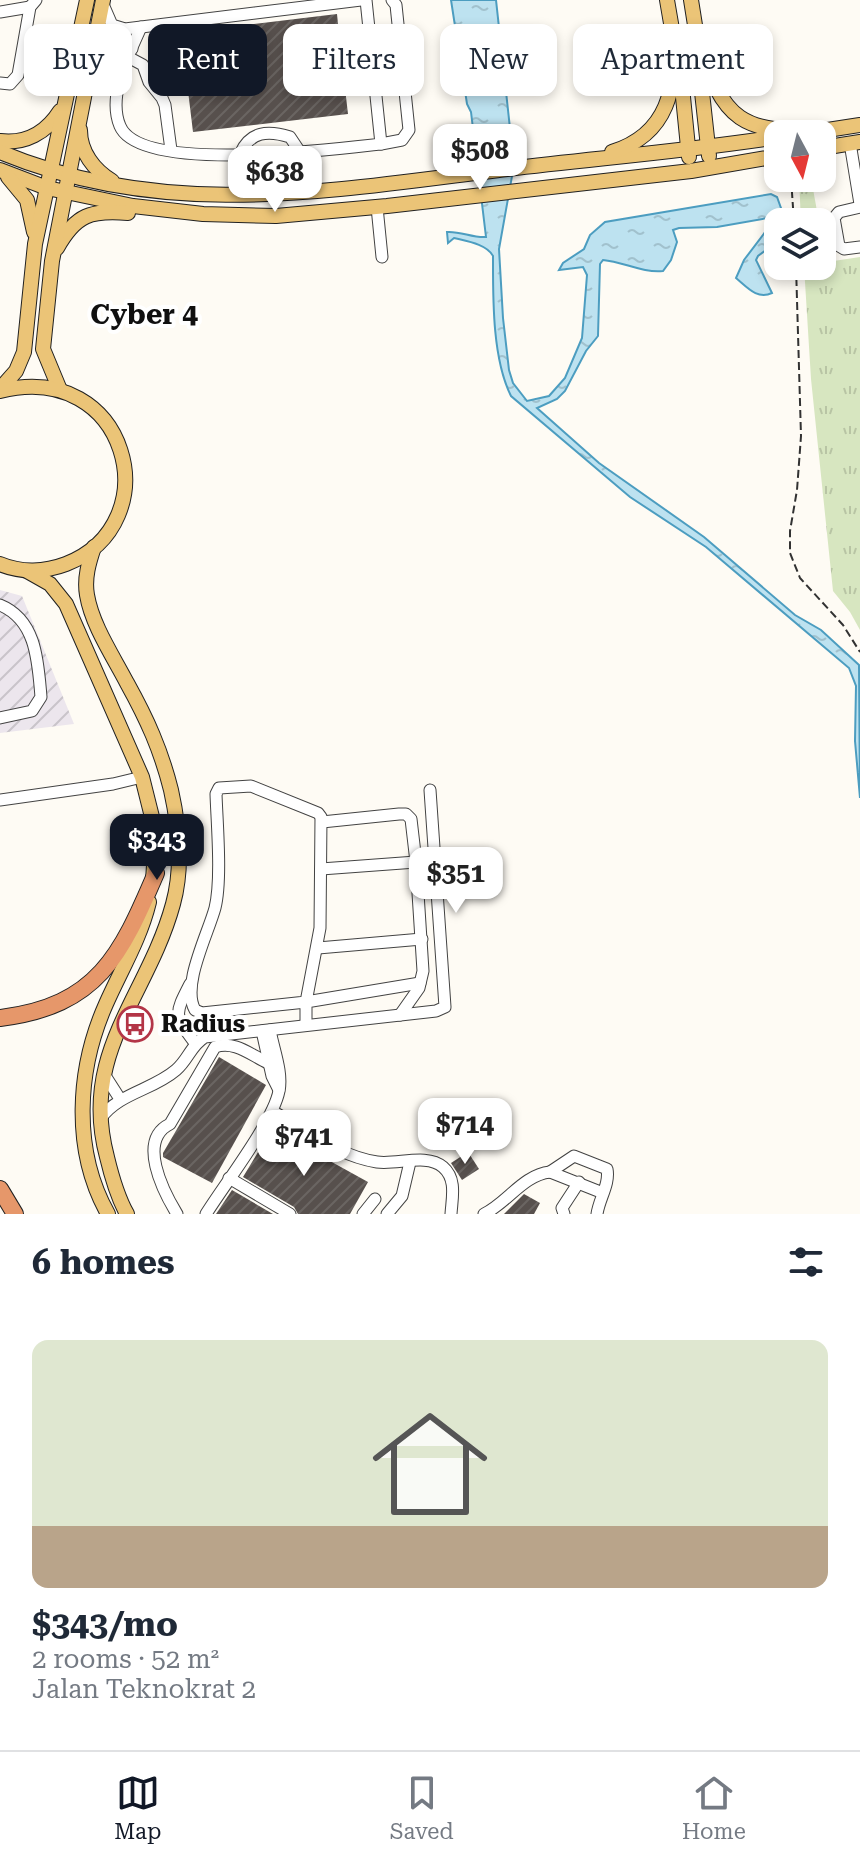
<!DOCTYPE html>
<meta charset="utf-8">
<style>
body{margin:0;font-family:"Roboto Serif",serif;background:#f2f2f3;color:#1f2937;height:100vh;display:flex;flex-direction:column;font-size:30px;white-space:nowrap}
*{box-sizing:border-box;margin:0}
p{font-size:26px;color:#747a83}
.icon{flex:none;width:44px;height:44px;fill:none;stroke:currentColor;stroke-width:2;stroke-linecap:round;stroke-linejoin:round}
.map{position:relative;height:1214px;overflow:hidden}
.sheet{display:flex;flex-direction:column;background:#fff;flex:1}
.sheet>*{flex:none}
.top-card{position:absolute;left:24px;top:24px;width:812px;height:72px;display:flex;gap:16px}
.needle{width:52px;rotate:173deg}
.buttons{position:absolute;left:764px;top:120px;display:grid;gap:16px}
.buttons a{display:grid;place-items:center;width:72px;height:72px;border-radius:16px;background:#fff;box-shadow:0 4px 12px #0003;font-size:40px}
.price{position:absolute;translate:-50% -68px;padding:0 18px;border-radius:16px;background:#fff;color:#222;font-size:26px;line-height:52px;filter:drop-shadow(0 2px 4px #0008)}
.price::after{content:'';position:absolute;left:50%;top:48px;width:24px;height:18px;margin-left:-12px;background:inherit;clip-path:polygon(0 0,100% 0,50% 100%)}
.price.on{background:#111827;color:#fff}
ul{padding:0;list-style:none}
li{display:grid;align-content:center;gap:16px;height:424px;padding:0 32px}
li span{display:grid;place-items:center;height:248px;border-radius:16px;color:#555}
li>.icon{margin-inline-start:auto}
span .icon{width:144px;height:144px;fill:#fffc;stroke-width:1}
li b{font-size:34px}
h2{display:flex;justify-content:space-between;align-items:center;height:96px;padding:0 32px;font-size:34px}
.tag{padding:0 28px;border-radius:16px;background:#fff;box-shadow:0 4px 12px #0003;font-size:28px;line-height:72px}
.tag.on{background:#111827;color:#fff}
.menu{display:flex;justify-content:space-around;align-items:center;height:112px;border-top:2px solid #e0e1e3;background:#fff;font-size:22px;color:#747a83}
.menu a{display:grid;justify-items:center;gap:4px}
.menu .on{color:#111827}
.map>svg:first-child{display:block}
</style>
<div class="map">
<svg width="860" height="1214" viewBox="0 0 860 1214">
<defs>
<pattern id="industrial-furrows" width="10" height="10" patternUnits="userSpaceOnUse" patternTransform="scale(2)"><rect width="10" height="10" fill="#ece6ed"/><path d="M-1 1l2-2M0 10L10 0M9 11l2-2" fill="none" stroke="#c9c4ca"/></pattern>
<pattern id="grass-tufts" width="24" height="20" patternUnits="userSpaceOnUse" patternTransform="scale(2)"><rect width="24" height="20" fill="#d7e6c0"/><path d="M3 7l-1-3M5 7V3M7 7l1-3M15 17l-1-3M17 17v-4M19 17l1-3" fill="none" stroke="#b8c4a4"/></pattern>
<pattern id="water-ripples" width="26" height="14" patternUnits="userSpaceOnUse" patternTransform="scale(2)"><rect width="26" height="14" fill="#bde2f0"/><path d="M2 4q2-2 4 0t4 0M15 11q2-2 4 0t4 0" fill="none" stroke="#a1c1cd"/></pattern>
<pattern id="building-hatch" width="6" height="6" patternUnits="userSpaceOnUse" patternTransform="scale(2)"><rect width="6" height="6" fill="#57504d"/><path d="M-1 1l2-2M0 6l6-6M5 7l2-2" fill="none" stroke="#6a6562"/></pattern>
</defs>
<rect width="100%" height="100%" fill="#fefbf4"/>
<polygon fill="url(#industrial-furrows)" points="0,590 22,596 74,724 0,733"/>
<g fill="url(#grass-tufts)">
<polygon points="799,178 811,178 819,222 801,222"/>
<polygon points="822,237 827,262 860,257 860,630 850,612 833,591 811,379 804,266 822,266"/>
</g>
<path fill="url(#water-ripples)" stroke="#4c9dc0" stroke-width="2" d="M451 0H496L514 165 499 249 503 318 509 370 513 383 527 401 549 396 565 378 582 338 587 275 583 267 559 270 563 263 584 249 590 235 605 222 771 194 777 197 786 222H778V241L758 256 756 260 772 293C757 300 747 287 736 278L744 260 772 223 768 218 717 227 679 228 673 230 677 242 671 260 663 271C642 273 624 262 603 260L600 264 598 336 586 351 565 391 557 399 537 408 599 463 704 537 795 615 821 630 859 665 860 798 855 741 856 686 849 668 706 547 630 497 511 396C492 358 493 297 493 256 487 244 466 241 454 238L448 243 447 232C461 231 472 238 486 237L471 112 467 104Z"/>
<g fill="url(#building-hatch)">
<polygon points="337,14 340,44 351,43 354,70 343,71 348,114 193,132 181,33"/>
<polygon points="219,1057 266,1085 212,1183 163,1157 163,1153"/>
<polygon points="272,1129 368,1182 350,1214 298,1214 294,1207 243,1177"/>
<polygon points="468,1152 479,1169 462,1180 451,1163"/>
<polygon points="232,1190 273,1214 216,1214"/>
<polygon points="524,1194 540,1203 534,1214 504,1214"/>
</g>
<g fill="none" stroke-linecap="round" stroke-linejoin="round">
<defs>
<g id="minor">
<polyline points="102,2 112,25 125,29 361,0"/>
<polyline points="0,12 30,7"/>
<path d="M141 27C129 55 107 95 120 126 140 174 336 149 381 144L366 0"/>
<path d="M91 56C104 41 114 42 132 49"/>
<polyline points="128,57 143,65 149,82 162,98 165,105 171,150"/>
<polyline points="0,83 10,84 18,75 30,7 36,0"/>
<polyline points="850,143 860,204"/>
<polyline points="381,144 402,140 409,130 396,5 392,0"/>
<path d="M240 154C250 131 268 130 290 137L300 152"/>
<polyline points="377,207 382,257"/>
<polyline points="860,207 839,212 834,218 839,246 844,249 860,247"/>
<path d="M0 605C37 620 38 663 41 697L32 711 0 718"/>
<polyline points="0,800 113,784 142,777"/>
<polyline points="322,822 399,814 406,814 411,819 416,862 423,971 419,988 400,1015"/>
<polyline points="321,869 416,862"/>
<polyline points="318,948 422,939"/>
<path d="M190 984C174 1015 174 1015 195 1043"/>
<path d="M306 1024V1002L320 928 321 817 318 813 251 786 219 788 216 794C217 824 222 880 215 908 208 934 181 986 195 1010L202 1013 306 1002 420 983"/>
<polyline points="262,1031 272,1076 279,1090"/>
<polyline points="104,1074 120,1099"/>
<path d="M272 1111C306 1129 337 1156 377 1162 397 1165 427 1153 443 1167 457 1179 452 1198 451 1214"/>
<path d="M101 1118C119 1093 153 1090 176 1070 188 1060 191 1045 205 1037L436 1011 445 1007 430 790"/>
<polyline points="229,1178 290,1214"/>
<path d="M177 1214C163 1191 137 1140 170 1124L215 1047C234 1040 251 1055 268 1063"/>
<path d="M206 1214C224 1185 273 1122 279 1091 283 1072 273 1048 270 1030"/>
<polyline points="363,1214 375,1199"/>
<polyline points="387,1214 402,1196 410,1162"/>
<path d="M484 1214C507 1203 523 1175 550 1172"/>
<polyline points="564,1214 562,1208 579,1182"/>
<path d="M597 1214C599 1199 610 1184 607 1169L574 1156 550 1172 603 1193"/>
</g>
<g id="major">
<polyline points="667,0 673,35 676,42"/>
<polyline points="691,0 698,44"/>
<path d="M698 38C723 123 741 134 830 130"/>
<polyline points="699,65 709,156"/>
<polyline points="680,67 689,157"/>
<path d="M80 130C80 152 94 170 112 181"/>
<polyline points="821,131 860,125"/>
<path d="M0 141C25 144 46 133 60 111"/>
<polyline points="822,148 860,142"/>
<path d="M0 152C167 222 335 190 507 169 598 158 688 151 778 137"/>
<path d="M612 152C669 134 677 87 673 35"/>
<polyline points="0,170 47,188 133,206 203,214 276,216 387,206 691,171 778,156"/>
<polyline points="8,177 27,200 34,232"/>
<path d="M57 248C76 214 91 210 128 213"/>
<polyline points="0,389 16,371 24,352 35,244 87,0"/>
<polyline points="60,390 43,349 52,261 103,0"/>
<path d="M0 391C128 359 171 523 66 564 45 572 21 573 0 564"/>
<path d="M94 547C89 562 84 578 87 595 92 625 113 656 127 683 147 719 161 750 171 790 179 826 183 868 173 904 148 996 79 1053 107 1157 112 1178 117 1196 127 1214"/>
<polyline points="27,571 50,584 66,604 142,777 156,833 153,881"/>
<path d="M108 1214C72 1150 77 1069 106 1004 121 970 140 939 149 902"/>
</g>
<g id="highway">
<path d="M0 1018C98 1006 121 955 156 873"/>
<polyline points="0,1189 15,1214"/>
</g>
</defs>
<use href="#minor" stroke="#434343" stroke-width="13"/>
<use href="#major" stroke="#212121" stroke-width="16"/>
<use href="#highway" stroke="#212121" stroke-width="18"/>
<g stroke="#323232" stroke-width="2" stroke-dasharray="8 4" stroke-linecap="butt">
<polyline points="315,161 317,179"/>
<polyline points="791,178 794,222"/>
<polyline points="796,266 801,436 797,490 790,531 790,553 800,578 843,625 860,652"/>
</g>
<use href="#minor" stroke="#fff" stroke-width="11"/>
<use href="#major" stroke="#ebc477" stroke-width="14"/>
<use href="#highway" stroke="#e6976a" stroke-width="16"/>
</g>
<defs>
<symbol id="bus-ring" viewBox="-11 -11 22 22"><circle r="9.5" fill="#fff" stroke="#b33547" stroke-width="1.5"/><path d="M-5-6H5V4H4V6H2V4H-2V6H-4V4H-5ZM-3.5-4V0h7V-4ZM-3.5 1.2v1.5H-2V1.2ZM2 1.2v1.5H3.5V1.2Z" fill="#b33547"/></symbol>
</defs>
<g fill-rule="evenodd">
<use href="#bus-ring" x="115" y="1004" width="40" height="40"/>
</g>
<g text-anchor="middle" stroke-width="8" stroke-linejoin="round" paint-order="stroke">
<g font-size="24" font-weight="bold" fill="#101010" stroke="#fff" text-anchor="start">
<text x="161" y="1032">Radius</text>
</g>
<g font-size="28" font-weight="bold" fill="#101010" stroke="#fff">
<text x="144" y="324">Cyber 4</text>
</g>
</g>
</svg>
<div class="buttons">
<a><svg class="needle" viewBox="-14 -14 28 28"><path d="M0-13l5 13h-10z" fill="#e53935"/><path d="M0 13l5-13h-10z" fill="#747a83"/></svg></a>
<a><svg class="icon" aria-label="layers" viewBox="0 0 24 24"><path d="M12 4l9 5-9 5-9-5zM3 14l9 5 9-5"/></svg></a>
</div>
<b class="price" style="left:480px;top:192px">$508</b>
<b class="price" style="left:275px;top:214px">$638</b>
<b class="price on" style="left:157px;top:882px">$343</b>
<b class="price" style="left:456px;top:915px">$351</b>
<b class="price" style="left:465px;top:1166px">$714</b>
<b class="price" style="left:304px;top:1178px">$741</b>
<div class="top-card">
<a class="tag">Buy</a>
<a class="tag on">Rent</a>
<a class="tag">Filters</a>
<a class="tag">New</a>
<a class="tag">Apartment</a>
</div>
</div>
<section class="sheet">
<h2>6 homes<svg class="icon" aria-label="filters" viewBox="0 0 24 24"><path d="M4 7h16M4 17h16"/><circle cx="9" cy="7" r="2"/><circle cx="15" cy="17" r="2"/></svg></h2>
<ul>
<li><span style="background:linear-gradient(#dfe7d0 75%,#b9a48a 0)"><svg class="icon" aria-label="home" viewBox="0 0 24 24"><path d="M3 11l9-7 9 7M6 9v11h12V9"/></svg></span><div><b>$343/mo</b><p>2 rooms · 52 m²</p><p>Jalan Teknokrat 2</p></div></li>
</ul>
</section>
<nav class="menu">
<a class="on"><svg class="icon" aria-label="map" viewBox="0 0 24 24"><path d="M3 6l6-2 6 2 6-2v14l-6 2-6-2-6 2zM9 4v14M15 6v14"/></svg>Map</a>
<a><svg class="icon" aria-label="saved" viewBox="0 0 24 24"><path d="M7 4h10v16l-5-4-5 4z"/></svg>Saved</a>
<a><svg class="icon" aria-label="home" viewBox="0 0 24 24"><path d="M3 11l9-7 9 7M6 9v11h12V9"/></svg>Home</a>
</nav>
